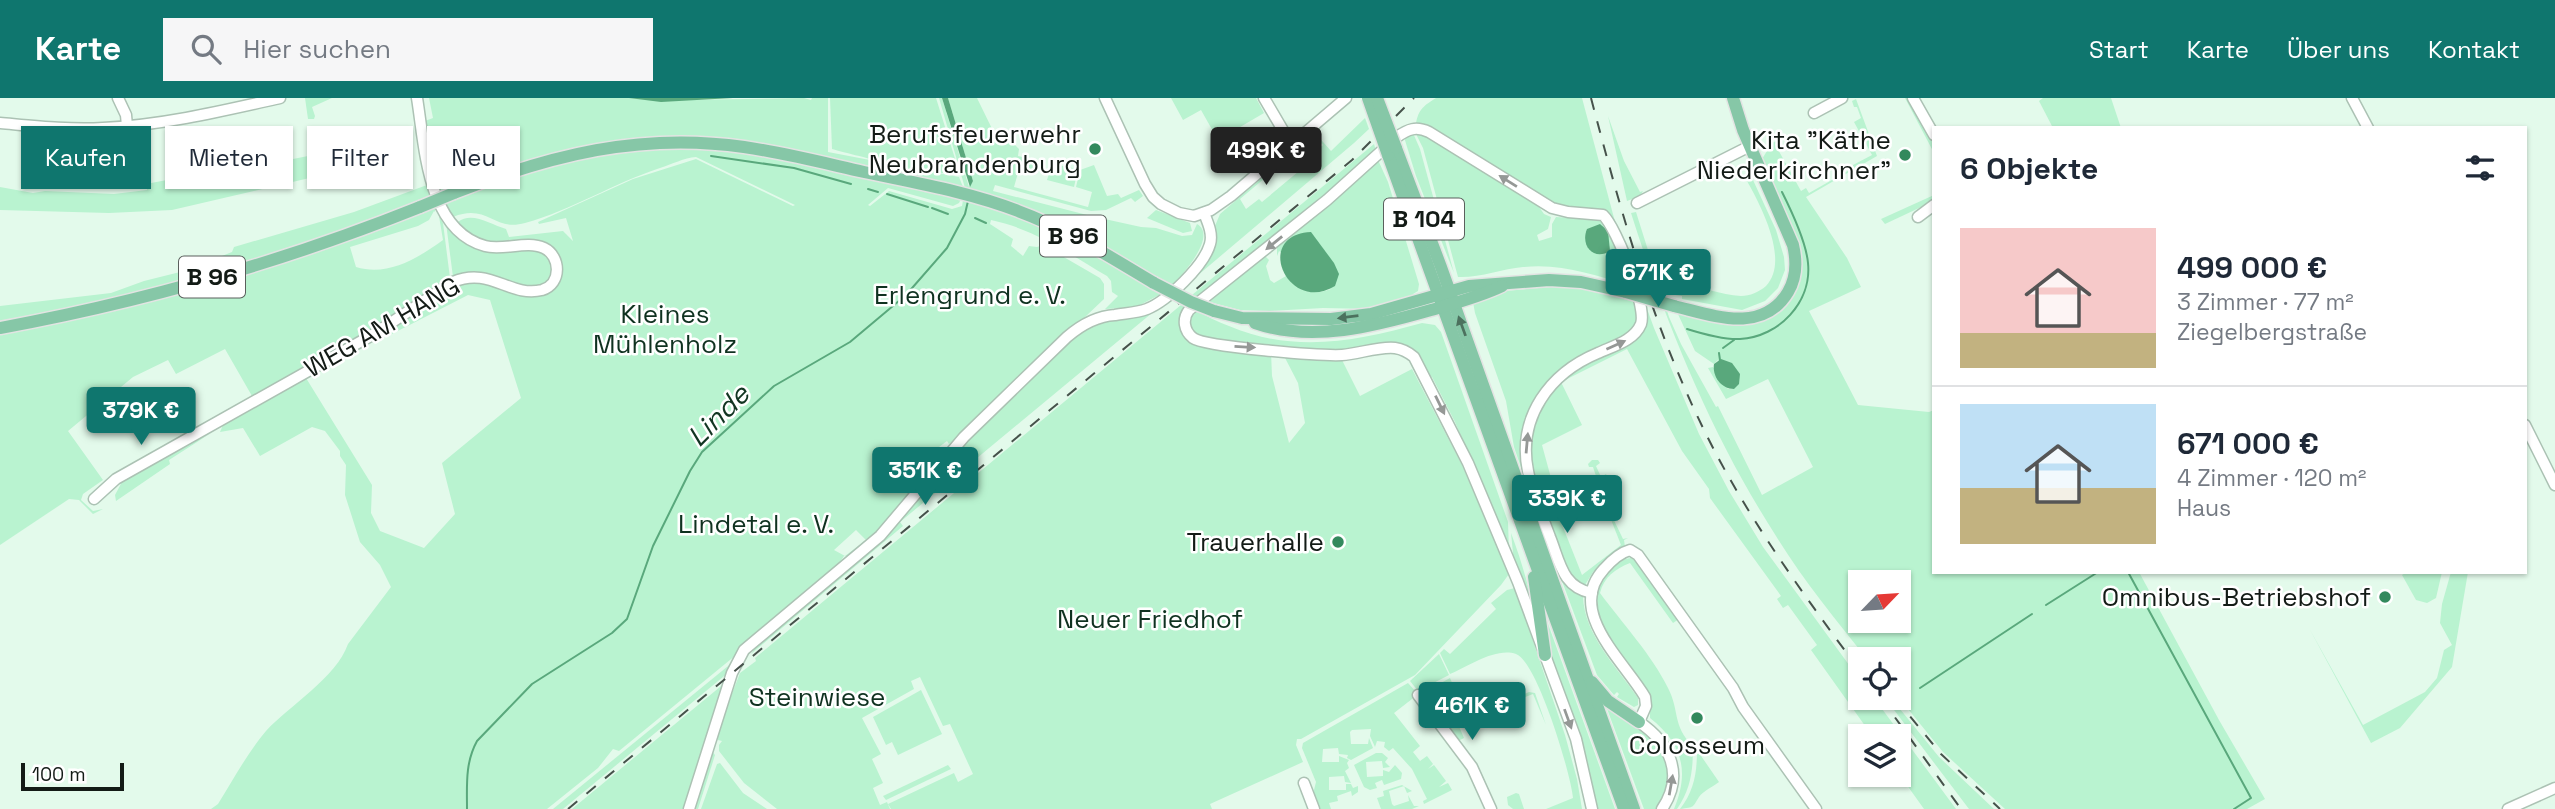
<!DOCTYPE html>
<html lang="de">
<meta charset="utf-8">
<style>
body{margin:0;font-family:"Space Grotesk",sans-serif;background:#f6f6f7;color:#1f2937;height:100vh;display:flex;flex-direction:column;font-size:26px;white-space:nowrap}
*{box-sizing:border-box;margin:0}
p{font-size:23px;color:#747a83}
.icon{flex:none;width:38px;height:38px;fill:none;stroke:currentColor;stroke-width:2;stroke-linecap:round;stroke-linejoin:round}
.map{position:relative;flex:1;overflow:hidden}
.details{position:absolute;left:1932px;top:28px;width:595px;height:448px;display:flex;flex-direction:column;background:#fff;border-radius:0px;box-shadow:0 2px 5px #0004}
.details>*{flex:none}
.banner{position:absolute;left:21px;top:28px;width:665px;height:63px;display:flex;gap:14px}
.needle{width:46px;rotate:65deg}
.buttons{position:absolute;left:1848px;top:472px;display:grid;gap:14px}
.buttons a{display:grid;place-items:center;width:63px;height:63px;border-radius:0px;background:#fff;box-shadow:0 2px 5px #0004;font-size:35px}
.scale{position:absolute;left:21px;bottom:18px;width:103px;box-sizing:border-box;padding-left:7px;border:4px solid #131b16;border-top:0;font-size:19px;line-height:24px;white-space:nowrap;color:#131b16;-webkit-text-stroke:5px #fff;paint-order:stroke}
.price{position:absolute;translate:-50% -60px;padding:0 16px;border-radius:7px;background:#0f766e;color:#fff;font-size:23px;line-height:46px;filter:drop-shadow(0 2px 4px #0008)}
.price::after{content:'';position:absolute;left:50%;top:42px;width:21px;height:16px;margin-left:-10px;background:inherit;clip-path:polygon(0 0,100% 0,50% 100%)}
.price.active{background:#222;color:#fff}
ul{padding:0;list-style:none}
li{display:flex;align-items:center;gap:21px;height:175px;padding:0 28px}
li+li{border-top:2px solid #e0e1e3}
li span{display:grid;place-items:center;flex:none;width:196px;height:140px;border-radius:0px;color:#555}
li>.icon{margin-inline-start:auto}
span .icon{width:84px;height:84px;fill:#fffc;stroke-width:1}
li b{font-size:30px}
h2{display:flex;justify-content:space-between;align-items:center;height:84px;padding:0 28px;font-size:30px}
.pill{padding:0 24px;border-radius:0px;background:#fff;box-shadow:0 2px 5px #0004;font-size:24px;line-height:63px}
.pill.active{background:#0f766e;color:#fff}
header{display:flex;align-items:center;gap:42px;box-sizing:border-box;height:98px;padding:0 35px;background:#0f766e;color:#fff}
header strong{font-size:33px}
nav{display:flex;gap:38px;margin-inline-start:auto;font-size:24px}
.search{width:490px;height:63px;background:#f6f6f7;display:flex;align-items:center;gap:18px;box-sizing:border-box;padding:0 24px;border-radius:0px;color:#747a83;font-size:26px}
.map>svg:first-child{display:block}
</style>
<header>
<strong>Karte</strong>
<div class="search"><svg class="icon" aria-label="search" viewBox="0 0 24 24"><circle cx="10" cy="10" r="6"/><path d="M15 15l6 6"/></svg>Hier suchen</div>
<nav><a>Start</a><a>Karte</a><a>Über uns</a><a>Kontakt</a></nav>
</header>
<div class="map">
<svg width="2555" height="711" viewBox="0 0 2555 711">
<rect width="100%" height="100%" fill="#e3faeb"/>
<g fill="#b9f3d0" fill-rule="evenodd">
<polygon points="305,0 332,0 312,9 315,18 314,21 308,21"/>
<polygon points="429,0 629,0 678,2 804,0 811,2 812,0 828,0 828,54 959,79 963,89 789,50 743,43 564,53 503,70 438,95 425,23 433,20"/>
<path d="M830 0H936L957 67 956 75C938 79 854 57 832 51Z"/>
<path d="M939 0H942L969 89 973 83 948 0H977L999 45 1014 46 1019 51 1018 58 1044 64V75L1020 68 1014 89 1088 109 1092 94 1076 89 1080 72 1094 67 1107 98 1118 96 1121 100 1139 92 1143 98 1135 104 1131 100 1106 112 1091 113 995 87 993 93 1091 118 1141 129 1156 130 1182 138 1192 137 1197 126C1218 138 1182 177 1172 188L1019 108 965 90Z"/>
<polygon points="1171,0 1256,0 1264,15 1218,42 1201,12 1183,22"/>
<path d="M1436 0H1582L1614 120 1654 230 1699 336 1729 393 1763 449 1860 582V600H1874L1956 711H1924L1899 676V639H1873L1811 552 1817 547 1788 507 1783 510 1777 501 1781 498 1710 400 1709 391 1682 353 1627 251 1561 284 1582 327 1542 347 1554 391 1536 394 1533 384 1530 331 1551 288 1644 225 1605 113 1555 107 1416 26C1418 11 1425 7 1436 0Z"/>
<polygon points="1905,0 1909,0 1934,43 1934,55"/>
<polygon points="2043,0 2111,0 2121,30 2053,30 2039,3"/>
<path d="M1856 1 1877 58 1806 99 1847 160 1861 189 1809 213 1858 307 1929 314 1934 312V474H2139L2219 622 2265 701 2247 711H2005L1943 654 1899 600V562H1868C1836 522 1803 482 1776 438 1712 338 1667 229 1631 115L1636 114 1669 219 1681 246 1716 309 1718 308 1762 397 1813 369 1768 281 1726 301 1708 270 1713 269 1728 291H1734L1718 262 1714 266 1695 253 1677 214 1725 224 1790 200 1789 128 1786 116 1762 61 1772 45 1791 36 1775 46 1801 93 1806 90 1809 95 1853 70V67L1872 57 1854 24 1861 20 1857 9H1854L1852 3ZM1860 485H1899V523H1860Z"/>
<polygon points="1608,18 1624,63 1640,94 1643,93 1640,98 1627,103"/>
<polygon points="1365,20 1369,31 1354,45 1184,189 1215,143 1215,128 1220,116 1291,55 1296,56 1296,61 1292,57 1240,101 1246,111 1259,101 1262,104 1311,63 1308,59 1323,47 1314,38 1302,49 1305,53 1299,53 1298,49 1316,36 1331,53"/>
<polygon points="1413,35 1420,51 1454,175 1416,78 1404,39"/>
<path d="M1416 36 1428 39 1537 106 1544 116 1551 119 1548 131 1537 137 1539 143 1552 139V126L1556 119 1602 122 1611 133 1630 187C1593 177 1562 165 1523 169 1502 171 1479 180 1458 179L1423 50Z"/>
<polygon points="1374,46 1376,53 1353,75 1198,200 1192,197"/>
<path d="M699 49 742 53 961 101 959 105 953 108 888 90 868 107 870 108 889 93 952 111 962 108 963 102C991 109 1021 118 1047 130 1087 149 1123 174 1161 196L1136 209 1105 211 1118 198 1112 194 1111 183 1107 178C1067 155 1037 132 991 122L990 126 1013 141 1011 148 1023 158 1029 148 1037 149 1043 147 1100 180 1104 186V201L965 333 949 346 947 343 939 349 941 354 923 371 926 378 891 421 849 459 844 458 840 464 736 557 619 653 613 651 598 670 547 711H211L218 706C233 682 248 654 266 633 290 607 336 580 348 546L391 489 380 467 360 444 345 397 346 367 340 358V353L325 333 312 329 260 358 243 330 220 334 223 327 306 280 372 387 371 415 380 433 424 450 455 416 442 365 521 300 490 202 468 197 390 237 388 232 452 189 472 181 494 187 552 190 553 153C518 149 482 152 458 124 472 113 491 127 506 131L509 139 563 133 573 143 566 120 539 126 538 124 633 81 696 61 793 108 795 107 696 59C684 60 672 66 660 70 614 85 572 112 525 125 493 134 488 105 453 119L443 106 507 80 610 53ZM856 432 866 442 845 458 834 452Z"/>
<polygon points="313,57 318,78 172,112 109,115 0,112 0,89 33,95 45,93 114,96 147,92 146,86 172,81 187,68 191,87 280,67 283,63"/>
<path d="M1378 62 1388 84 1419 186 1418 193 1413 196 1415 201 1371 211 1323 210 1270 213 1240 212 1206 203 1265 158 1269 162 1266 168 1270 182 1274 185 1286 178C1299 193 1312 198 1331 191L1279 153 1277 158V149L1358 82Z"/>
<polygon points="1052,66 1078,71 1074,89 1047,82"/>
<path d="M1749 81 1753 82 1776 132 1784 159 1785 172 1778 190 1765 203 1742 212 1682 201V198L1669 196 1667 189C1693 183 1716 197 1741 198 1750 198 1759 194 1766 188 1790 163 1761 108 1747 83Z"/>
<polygon points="427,87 430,98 418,103 418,105 283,154 167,188 0,226 0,208 111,195 144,183 184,173 232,154 234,149 354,114"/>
<polygon points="1934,97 1934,103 1885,126 1881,121"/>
<path d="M435 109V114L434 113 429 122 418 128 350 149 356 169C388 179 418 160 443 142L439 118 443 125 450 180 372 232 252 298 225 251 176 276 168 262 133 279 68 333 103 382 83 396 81 402 93 413 103 411 93 416 79 402 69 401 0 447V234L79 218Z"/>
<polygon points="1156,112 1190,125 1192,133 1183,135 1147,120"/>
<path d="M446 125 465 142 535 151 543 153 553 163C551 179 550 185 534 189L453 179Z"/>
<polygon points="1550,189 1580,190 1639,203 1636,231 1588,257 1530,317 1530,396 1514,349 1506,303 1475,215 1473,204 1505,193"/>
<polygon points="1181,207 1187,209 1186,238 1271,254 1272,278 1289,345 1305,325 1298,285 1283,256 1342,262 1360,298 1412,271 1462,367 1509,476 1501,487 1415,577 1301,641 1297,641 1296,647 1303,664 1210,706 1212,711 891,711 888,706 954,675 958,684 973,676 950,626 943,628 920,579 911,583 914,591 862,620 881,656 872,661 883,685 873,690 880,707 887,704 890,711 777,711 744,685 719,653 719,647 722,643 718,642 717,634 740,575 756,563 755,560"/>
<polygon points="1158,210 900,424 903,428 751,556 759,545 849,467 941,368 1069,242 1088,227"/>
<path d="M1194 212C1206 217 1217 224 1229 228 1295 256 1357 243 1422 225L1435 227 1441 234 1508 424 1509 453 1455 324 1432 279 1429 278 1412 254 1284 250 1283 248C1265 246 1210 246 1196 236 1186 230 1190 221 1194 212Z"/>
<polygon points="211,335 169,362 170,366 116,403 115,397 123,382"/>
<polygon points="1592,362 1598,362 1600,365 1596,368 1601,379 1606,376 1614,392 1612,399 1603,403 1597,400 1592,382 1597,381 1593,369 1589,369 1588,366"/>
<polygon points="1567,394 1569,407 1568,408 1571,415 1560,417 1561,424 1582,477 1621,447 1608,414 1610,414 1623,441 1628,440 1624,442 1625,449 1593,474 1585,487 1580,488 1572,484 1537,398"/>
<path d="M1531 400 1562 476 1583 498C1584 537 1617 569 1638 600V607L1634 609 1617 599 1619 596 1617 594 1614 597 1597 577Z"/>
<path d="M1511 435C1524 469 1532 503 1541 538L1511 458 1513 455Z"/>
<path d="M1631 460 1637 464 1679 521 1673 525 1630 465C1615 471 1604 479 1600 495 1622 525 1652 557 1668 590 1680 613 1672 628 1693 648 1693 672 1691 691 1677 711H1674C1690 673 1682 645 1650 620V608C1630 576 1573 508 1608 473 1615 467 1621 461 1631 460Z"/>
<polygon points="2407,474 2442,474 2436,500 2427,505 2416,502 2402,477"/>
<polygon points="2451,474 2468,474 2452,569 2400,630 2371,645 2309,530 2363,627 2425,594 2437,580 2444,552 2452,547 2440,525 2442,506"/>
<path d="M1515 490 1565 637 1577 681 1582 711H1546L1573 700C1571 676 1537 563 1516 556 1496 549 1469 568 1450 576L1440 555 1444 551 1450 556 1496 511 1491 505 1507 492Z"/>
<polygon points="1543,512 1615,711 1596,711 1550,556"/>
<polygon points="1439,556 1449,577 1418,593 1410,583"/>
<polygon points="733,564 729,574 563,711 553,711"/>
<polygon points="1450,580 1460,603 1448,611 1442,612 1428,592"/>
<polygon points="726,584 689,704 684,708 686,711 572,711"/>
<polygon points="1408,585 1416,594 1412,601 1394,615 1420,648 1413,654 1420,663 1427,658 1433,666 1428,671 1434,667 1446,683 1439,689 1448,685 1452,692 1424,706 1423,703 1427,701 1412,671 1393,650 1389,653 1384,649 1385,644 1377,643 1375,649 1370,638 1371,631 1352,632 1350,634 1351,646 1368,646 1369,640 1373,650 1351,662 1347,660 1348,657 1339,656 1338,650 1323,651 1322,664 1339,664 1339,658 1349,662 1347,665 1349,670 1345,673 1351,685 1345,684 1344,678 1329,679 1329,692 1346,692 1346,686 1351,686 1353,690 1358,688 1358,694 1352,698 1351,693 1337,698 1338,703 1329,705 1331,711 1317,711 1312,700 1316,684 1302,650 1303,645"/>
<polygon points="921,592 942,636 898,657 892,644 886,647 873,619"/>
<polygon points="1529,594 1535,595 1546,627 1533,596 1518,602 1518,611 1509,615 1504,605"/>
<polygon points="1885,600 1891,600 1939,659 1994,711 1969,711"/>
<path d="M1606 608C1644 633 1691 659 1656 711H1644Z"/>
<polygon points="1453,614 1459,617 1455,619 1464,640 1458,643 1443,621"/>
<polygon points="711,652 715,657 698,711 692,711"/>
<path d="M1697 652 1719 684C1714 688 1703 693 1699 699 1692 710 1695 709 1680 711 1694 693 1697 675 1697 652Z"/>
<polygon points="1376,655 1382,655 1388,660 1385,664 1390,669 1383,670 1382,663 1366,664 1367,679 1383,678 1383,672 1389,674 1395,667 1402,675 1401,681 1384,687 1382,682 1375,685 1377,690 1370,692 1364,689 1354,667"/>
<polygon points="720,665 743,695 767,711 701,711 717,666"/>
<polygon points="948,667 951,671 886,702 883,698"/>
<polygon points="1402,687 1412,693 1407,695 1404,688 1389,693 1392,706 1394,708 1409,703 1408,697 1414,708 1419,708 1412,711 1381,711 1377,700 1384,698 1383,693"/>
<polygon points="1516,695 1519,696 1524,711 1513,711 1508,707 1507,699"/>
</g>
<g fill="#59a87c">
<polygon points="629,0 733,0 661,4"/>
<polygon points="942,0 948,0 973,83 970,89"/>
<path d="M1600 126 1608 133 1610 153C1594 163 1580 148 1587 131Z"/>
<path d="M1311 134 1334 165 1339 176 1335 188C1288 217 1252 137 1311 134Z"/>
<path d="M1721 261 1732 265 1740 276 1739 286 1734 291C1721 291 1712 278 1714 266Z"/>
</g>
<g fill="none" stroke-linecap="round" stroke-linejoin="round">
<g stroke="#59a87c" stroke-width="2">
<polyline points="711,58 794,70 851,86"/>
<polyline points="868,91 878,94"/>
<polyline points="887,96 928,109"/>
<polyline points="932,110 948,116"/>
<polyline points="975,120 986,125"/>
<path d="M1687 231C1703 236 1723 242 1740 241 1779 239 1812 204 1808 165 1806 143 1792 114 1782 94"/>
<polyline points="1723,250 1734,242"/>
<polyline points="1719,255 1720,262"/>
<polyline points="2128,474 2251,700 2234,711"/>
<polyline points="2046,507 2098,474"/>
<polyline points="1920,590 2032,516"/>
<path d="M467 711C467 687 465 665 477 643L532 586 612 535 627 521 653 448 690 373 702 354 774 288 850 244 906 197 947 150 965 116 968 103"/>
</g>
<defs>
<g id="minor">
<polyline points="118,0 126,17 127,28"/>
<polyline points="1105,0 1145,86 1153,99 1161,106 1179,115 1194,118 1211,112 1231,98 1346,0"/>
<polyline points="1264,0 1291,46"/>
<polyline points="1913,0 1934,37"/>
<polyline points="2352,0 2368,30"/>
<polyline points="1814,15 1842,0"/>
<path d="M0 25C34 28 69 32 103 30 163 27 222 13 280 0"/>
<polyline points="1637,105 1750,48"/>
<polyline points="1918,119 1934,107"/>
<polyline points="2525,327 2555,387"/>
<path d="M94 401 116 381 374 236 453 184C490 168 510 200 542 192 562 186 561 158 544 150 527 142 503 153 485 148 427 132 425 49 417 0"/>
<path d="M1592 495C1562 489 1560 464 1550 439 1542 417 1532 395 1528 373 1517 319 1550 275 1598 255 1613 248 1634 243 1641 226 1647 209 1617 130 1603 117L1568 114 1552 110 1429 34C1416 28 1408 31 1397 39L1327 102 1189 212C1182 221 1184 233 1193 240 1205 249 1322 258 1342 257 1358 256 1380 248 1395 250 1403 251 1408 254 1414 259L1468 365 1518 484 1576 641 1592 711"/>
<polyline points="1418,597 1472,669 1491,711"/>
<polyline points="1304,685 1314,711"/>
<path d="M689 711 732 575 744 552 880 438 964 339 1067 239C1081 227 1096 218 1115 217 1126 215 1136 215 1147 211 1167 203 1204 168 1210 146 1213 136 1208 125 1204 115"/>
<path d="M1662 711C1685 677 1670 645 1639 624L1646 608 1645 599C1624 563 1565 513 1604 471 1611 463 1619 455 1630 452L1638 457 1733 590 1743 609 1816 711"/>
<polyline points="2508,711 2555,690"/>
</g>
<g id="major">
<polyline points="1396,50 1441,169 1634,711"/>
<polyline points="1388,57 1624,711"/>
<path d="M454 95C550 57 641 34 744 49 785 55 824 65 864 74 916 85 969 94 1018 113 1067 131 1110 159 1154 185"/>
<path d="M1674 208C1712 217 1762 237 1788 194 1797 179 1797 164 1793 147L1743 32 1733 0"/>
<polyline points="1214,213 1242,220 1331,221 1371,216 1469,188 1549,182 1581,184 1626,194"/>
<path d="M1255 225C1312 245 1375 228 1431 212 1455 205 1479 199 1502 188"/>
<path d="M0 230C142 204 285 163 420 109"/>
<polyline points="1534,479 1545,557"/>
<polyline points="1592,584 1608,603 1639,624"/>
</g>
</defs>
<use href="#minor" stroke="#acc2b4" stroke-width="13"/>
<use href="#major" stroke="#e3e4e3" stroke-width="15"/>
<use href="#minor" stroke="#fff" stroke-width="10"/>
<use href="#major" stroke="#86c7a7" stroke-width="12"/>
<g stroke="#46524b" stroke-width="2" stroke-dasharray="12 12" stroke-linecap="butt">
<path d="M1591 0C1621 114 1652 226 1704 332 1746 418 1803 496 1860 573"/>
<polyline points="1881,600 1961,711"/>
<polyline points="1895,600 1941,656 2000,711"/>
<polyline points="568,711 1352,62 1414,0"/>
</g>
<defs>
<g id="major-bridge">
<polyline points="1368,0 1388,57"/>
<polyline points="1377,0 1396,50"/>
<polyline points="420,109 454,95"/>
<polyline points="1154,185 1191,204 1214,213"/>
<polyline points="1626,194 1674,208"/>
</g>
</defs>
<use href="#major-bridge" stroke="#e3e4e3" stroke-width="15" stroke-linecap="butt"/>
<use href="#major-bridge" stroke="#86c7a7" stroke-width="12"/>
</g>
<defs><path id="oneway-solid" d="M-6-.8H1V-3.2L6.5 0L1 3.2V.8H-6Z" transform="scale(1.75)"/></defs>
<g fill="#959896">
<use href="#oneway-solid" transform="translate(1508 83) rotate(-148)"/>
<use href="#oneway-solid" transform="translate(1274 145) rotate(141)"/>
<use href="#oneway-solid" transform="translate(1616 247) rotate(-24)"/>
<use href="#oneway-solid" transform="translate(1245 249) rotate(3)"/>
<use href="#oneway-solid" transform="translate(1440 307) rotate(64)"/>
<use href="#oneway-solid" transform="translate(1527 345) rotate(-85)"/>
<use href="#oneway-solid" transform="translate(1568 621) rotate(70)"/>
<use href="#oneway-solid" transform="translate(1671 687) rotate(-80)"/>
</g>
<g fill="#4c715e">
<use href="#oneway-solid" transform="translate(1348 219) rotate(173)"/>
<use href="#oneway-solid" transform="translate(1462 228) rotate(-110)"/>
</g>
<g fill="#33895d" stroke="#fff" stroke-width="2.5">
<circle cx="1095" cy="51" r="7"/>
<circle cx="1905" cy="57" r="7"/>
<circle cx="1338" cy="444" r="7"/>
<circle cx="2385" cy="499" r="7"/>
<circle cx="1697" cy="620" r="7"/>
</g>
<g text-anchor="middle" stroke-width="5" stroke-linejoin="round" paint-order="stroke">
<g fill="#fff" stroke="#5a5f5c" stroke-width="2">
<rect x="1384" y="100.5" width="80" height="41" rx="5"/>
<rect x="1040" y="117.5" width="66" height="41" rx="5"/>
<rect x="179" y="158.5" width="66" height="41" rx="5"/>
</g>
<g font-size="24" font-weight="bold" fill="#131b16">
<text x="1424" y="129">B 104</text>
<text x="1073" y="146">B 96</text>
<text x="212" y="187">B 96</text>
</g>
<g font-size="26" fill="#131b16" stroke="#fff" text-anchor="end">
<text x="1081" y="45">Berufsfeuerwehr<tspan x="1081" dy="30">Neubrandenburg</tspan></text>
<text x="1891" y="51">Kita "Käthe<tspan x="1891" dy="30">Niederkirchner"</tspan></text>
<text x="1324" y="453">Trauerhalle</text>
<text x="2371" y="508">Omnibus-Betriebshof</text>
<text x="1697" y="656" text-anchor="middle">Colosseum</text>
</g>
<g font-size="26" fill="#0f3220" stroke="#fff">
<text x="970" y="206">Erlengrund e. V.</text>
<text x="665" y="225">Kleines<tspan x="665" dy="30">Mühlenholz</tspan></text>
<text x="756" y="435">Lindetal e. V.</text>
<text x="1150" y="530">Neuer Friedhof</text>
<text x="817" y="608">Steinwiese</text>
</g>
<g font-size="26" fill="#131b16" stroke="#fff">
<text transform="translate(382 229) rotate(-30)" y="9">WEG AM HANG</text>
</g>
<g font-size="28" font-style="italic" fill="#123522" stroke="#fff">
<text transform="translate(718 317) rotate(-45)" y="10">Linde</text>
</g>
</g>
</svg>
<div class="buttons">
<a><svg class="needle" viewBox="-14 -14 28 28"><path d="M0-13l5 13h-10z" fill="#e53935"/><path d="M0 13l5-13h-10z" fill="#747a83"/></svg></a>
<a><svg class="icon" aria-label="locate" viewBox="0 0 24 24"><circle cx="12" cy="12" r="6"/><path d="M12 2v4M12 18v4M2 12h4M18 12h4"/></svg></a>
<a><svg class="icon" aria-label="layers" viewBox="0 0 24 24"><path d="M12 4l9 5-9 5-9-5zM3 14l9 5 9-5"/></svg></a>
</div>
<div class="scale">100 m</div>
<b class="price active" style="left:1266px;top:89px">499K €</b>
<b class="price" style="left:1658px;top:211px">671K €</b>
<b class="price" style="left:141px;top:349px">379K €</b>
<b class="price" style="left:925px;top:409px">351K €</b>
<b class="price" style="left:1567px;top:437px">339K €</b>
<b class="price" style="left:1472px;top:644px">461K €</b>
<div class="banner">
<a class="pill active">Kaufen</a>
<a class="pill">Mieten</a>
<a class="pill">Filter</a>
<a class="pill">Neu</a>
</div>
<section class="details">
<h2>6 Objekte<svg class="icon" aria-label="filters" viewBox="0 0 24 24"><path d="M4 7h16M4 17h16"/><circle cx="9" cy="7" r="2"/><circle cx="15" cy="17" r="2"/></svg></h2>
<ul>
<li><span style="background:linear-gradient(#f6c9c9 75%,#c2b280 0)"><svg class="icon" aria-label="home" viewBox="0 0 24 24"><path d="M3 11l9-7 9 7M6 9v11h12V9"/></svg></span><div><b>499 000 €</b><p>3 Zimmer · 77 m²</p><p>Ziegelbergstraße</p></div></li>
<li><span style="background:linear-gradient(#bfe0f5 60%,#c2b280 0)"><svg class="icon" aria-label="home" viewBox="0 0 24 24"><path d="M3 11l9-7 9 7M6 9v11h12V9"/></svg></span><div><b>671 000 €</b><p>4 Zimmer · 120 m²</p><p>Haus</p></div></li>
</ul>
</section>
</div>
